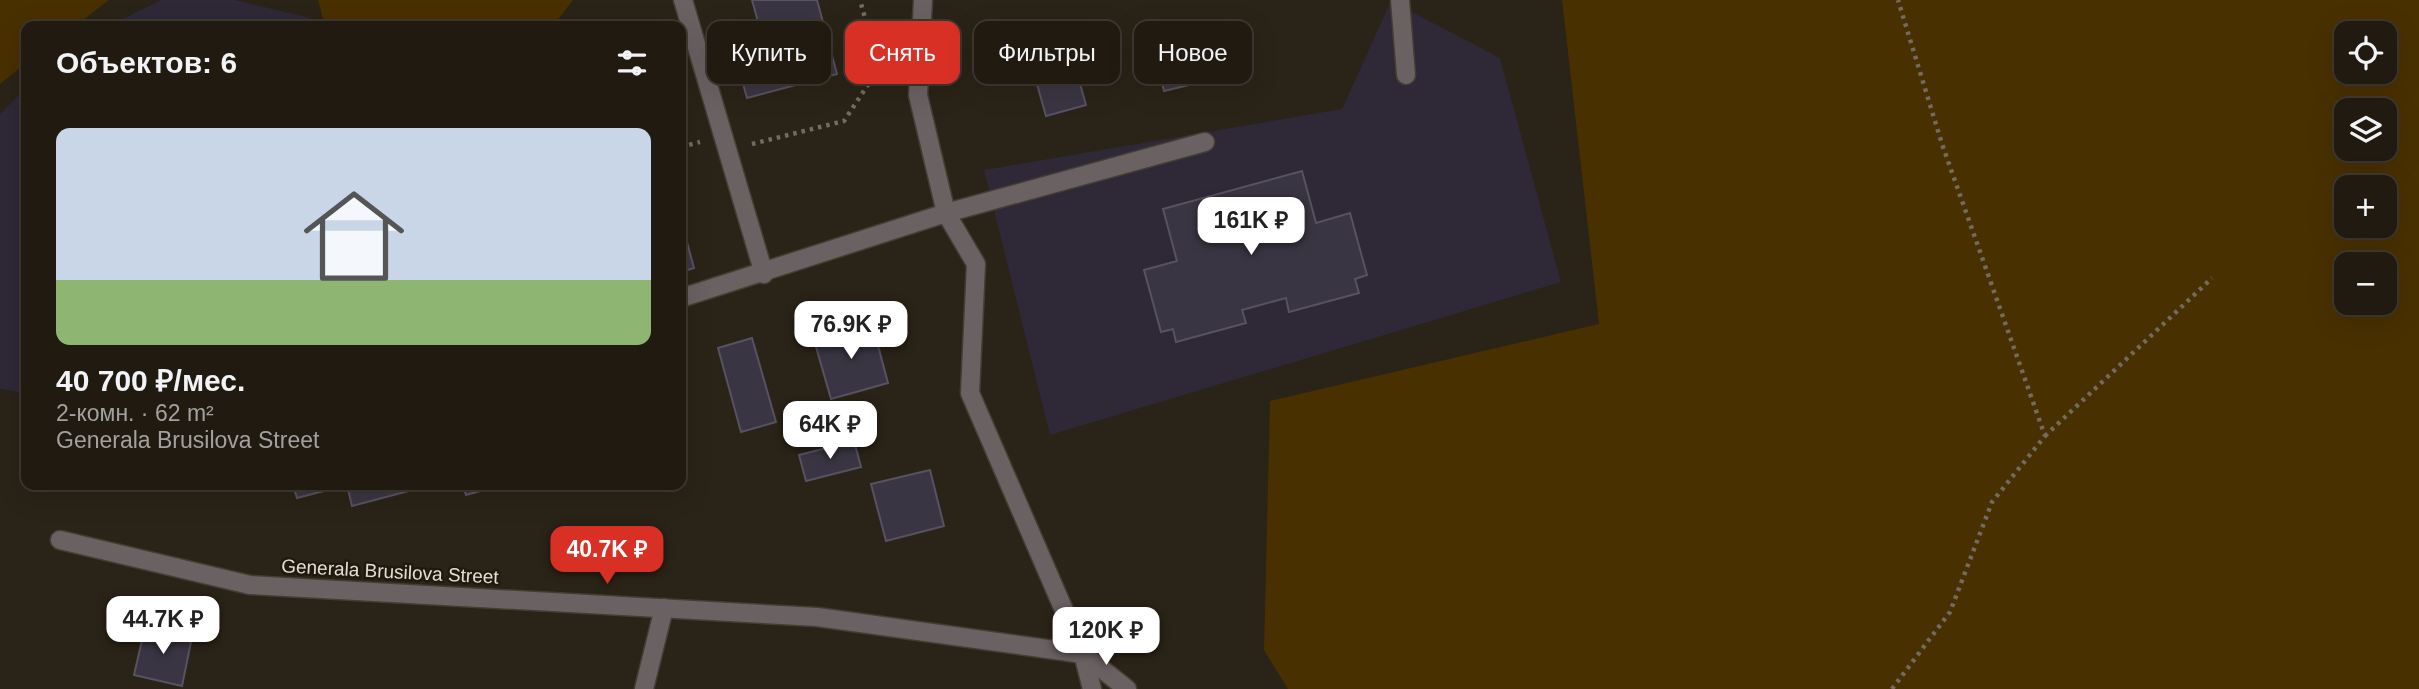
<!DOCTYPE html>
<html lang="ru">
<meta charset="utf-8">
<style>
body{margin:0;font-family:Helvetica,sans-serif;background:#2d271f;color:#f1f3f6;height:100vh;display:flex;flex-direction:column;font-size:26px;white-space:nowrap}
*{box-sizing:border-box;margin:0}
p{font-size:23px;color:#a2a19f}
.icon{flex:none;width:38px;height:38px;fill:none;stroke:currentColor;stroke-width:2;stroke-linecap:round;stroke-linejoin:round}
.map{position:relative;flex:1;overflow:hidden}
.sheet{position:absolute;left:21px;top:21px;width:665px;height:469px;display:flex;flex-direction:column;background:#201a11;border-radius:14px;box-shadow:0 7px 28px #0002,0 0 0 2px #3d3831}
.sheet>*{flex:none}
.top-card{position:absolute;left:707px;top:21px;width:665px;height:63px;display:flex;gap:14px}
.controls{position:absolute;left:2334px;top:21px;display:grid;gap:14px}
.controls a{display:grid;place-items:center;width:63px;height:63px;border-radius:14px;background:#201a11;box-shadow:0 7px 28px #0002,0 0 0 2px #3d3831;font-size:35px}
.price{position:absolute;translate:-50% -60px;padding:0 16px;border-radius:14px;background:#fff;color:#222;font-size:23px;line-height:46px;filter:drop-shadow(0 2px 4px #0008)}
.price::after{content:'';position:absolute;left:50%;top:42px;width:21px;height:16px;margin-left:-10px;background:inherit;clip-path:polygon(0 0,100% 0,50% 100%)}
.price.on{background:#d93025;color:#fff}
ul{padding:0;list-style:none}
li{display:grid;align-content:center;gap:14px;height:371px;padding:0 35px}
li span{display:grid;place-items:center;height:217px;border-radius:14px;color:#555}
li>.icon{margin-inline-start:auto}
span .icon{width:126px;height:126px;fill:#fffc;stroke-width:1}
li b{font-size:30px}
h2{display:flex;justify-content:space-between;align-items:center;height:84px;padding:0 35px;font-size:30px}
.pill{padding:0 24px;border-radius:14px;background:#201a11;box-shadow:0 7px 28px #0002,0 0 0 2px #3d3831;font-size:24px;line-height:63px}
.pill.on{background:#d93025;color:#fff}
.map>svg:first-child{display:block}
</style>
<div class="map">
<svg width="2419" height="689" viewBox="0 0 2419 689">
<rect width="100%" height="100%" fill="#2a2317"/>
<g fill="#2f2837">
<polygon points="161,0 235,0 310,18 312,26 108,26"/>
<polygon points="1391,1 1500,58 1561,282 1050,435 984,170 1342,109"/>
<polygon points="26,88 26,393 0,389 0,114"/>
</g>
<g fill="#483000" fill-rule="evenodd">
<polygon points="0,0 109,0 75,26 26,26 26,63 0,84"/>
<polygon points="318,0 573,0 553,26 325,26"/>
<path d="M1562 0H2419V689H1288L1264 650 1270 401 1599 324ZM2347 33H2385V72H2347ZM2347 110H2385V149H2347ZM2385 187V226H2347V187ZM2347 264H2385V303H2347Z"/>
</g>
<g fill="#3a3542" stroke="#585260" stroke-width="2">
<polygon points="752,0 817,0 837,74 747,98 730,37 760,29"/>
<polygon points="1205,43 1214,79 1164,91 1155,55"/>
<polygon points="1111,46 1119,76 1093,83 1085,53"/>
<polygon points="1071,52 1086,105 1046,116 1031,63"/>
<polygon points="1302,171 1316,223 1350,213 1367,275 1355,279 1359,293 1289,312 1286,298 1242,310 1246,323 1176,342 1173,329 1161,332 1144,270 1177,261 1163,209"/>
<polygon points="681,220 694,268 681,272"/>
<polygon points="872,323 888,383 831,399 814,340"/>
<polygon points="752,338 776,422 741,432 718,348"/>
<polygon points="854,441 861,467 806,481 799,455"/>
<polygon points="930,470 944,526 886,541 871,484"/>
<polygon points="293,485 414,485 416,489 352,506 347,485 297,498"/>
<polygon points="463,485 502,485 466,495"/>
<polygon points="145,627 192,637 182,686 134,675"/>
</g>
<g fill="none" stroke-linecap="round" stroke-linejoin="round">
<defs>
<g id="minor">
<polyline points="683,0 764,274"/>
<polyline points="923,0 918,95 946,213 976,264 970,393 1083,654 1092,689"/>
<polyline points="1400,0 1406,75"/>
<polyline points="681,298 946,213 1205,142"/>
<polyline points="60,540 250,585 817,617 1083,654 1127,689"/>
<polyline points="644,689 664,608"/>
</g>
</defs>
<use href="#minor" stroke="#443d32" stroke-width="21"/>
<g stroke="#716b60" stroke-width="4.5" stroke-dasharray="3.5 5" stroke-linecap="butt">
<polyline points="752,144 844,121 879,68 860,0"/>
<polyline points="681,147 700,142"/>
<polyline points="2045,436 2212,278"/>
<polyline points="1892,689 1950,612 1992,502 2045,436 1942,144 1898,0"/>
</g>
<use href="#minor" stroke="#6a6162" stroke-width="18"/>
</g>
<g text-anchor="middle" stroke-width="5" stroke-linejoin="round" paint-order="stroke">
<g font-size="19" fill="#e3ded6" stroke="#21190e">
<text transform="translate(390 571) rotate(3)" y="7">Generala Brusilova Street</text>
</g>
</g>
</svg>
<div class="controls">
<a><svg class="icon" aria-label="locate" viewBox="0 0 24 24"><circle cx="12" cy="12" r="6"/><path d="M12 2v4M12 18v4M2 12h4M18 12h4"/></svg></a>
<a><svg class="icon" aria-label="layers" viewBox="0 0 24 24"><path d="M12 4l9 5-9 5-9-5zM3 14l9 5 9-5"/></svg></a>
<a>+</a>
<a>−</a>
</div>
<b class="price" style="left:1251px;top:257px">161K ₽</b>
<b class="price" style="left:851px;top:361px">76.9K ₽</b>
<b class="price" style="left:830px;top:461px">64K ₽</b>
<b class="price on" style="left:607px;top:586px">40.7K ₽</b>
<b class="price" style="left:163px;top:656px">44.7K ₽</b>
<b class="price" style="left:1106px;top:667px">120K ₽</b>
<div class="top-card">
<a class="pill">Купить</a>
<a class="pill on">Снять</a>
<a class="pill">Фильтры</a>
<a class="pill">Новое</a>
</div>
<section class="sheet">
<h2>Объектов: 6<svg class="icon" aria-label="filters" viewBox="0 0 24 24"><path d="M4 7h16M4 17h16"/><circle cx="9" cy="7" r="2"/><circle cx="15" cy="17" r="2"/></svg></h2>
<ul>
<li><span style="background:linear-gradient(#c9d6e8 70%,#8fb573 0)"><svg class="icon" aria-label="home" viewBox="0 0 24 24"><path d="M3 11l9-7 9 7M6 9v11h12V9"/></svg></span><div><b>40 700 ₽/мес.</b><p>2-комн. · 62 m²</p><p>Generala Brusilova Street</p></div></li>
</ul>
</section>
</div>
